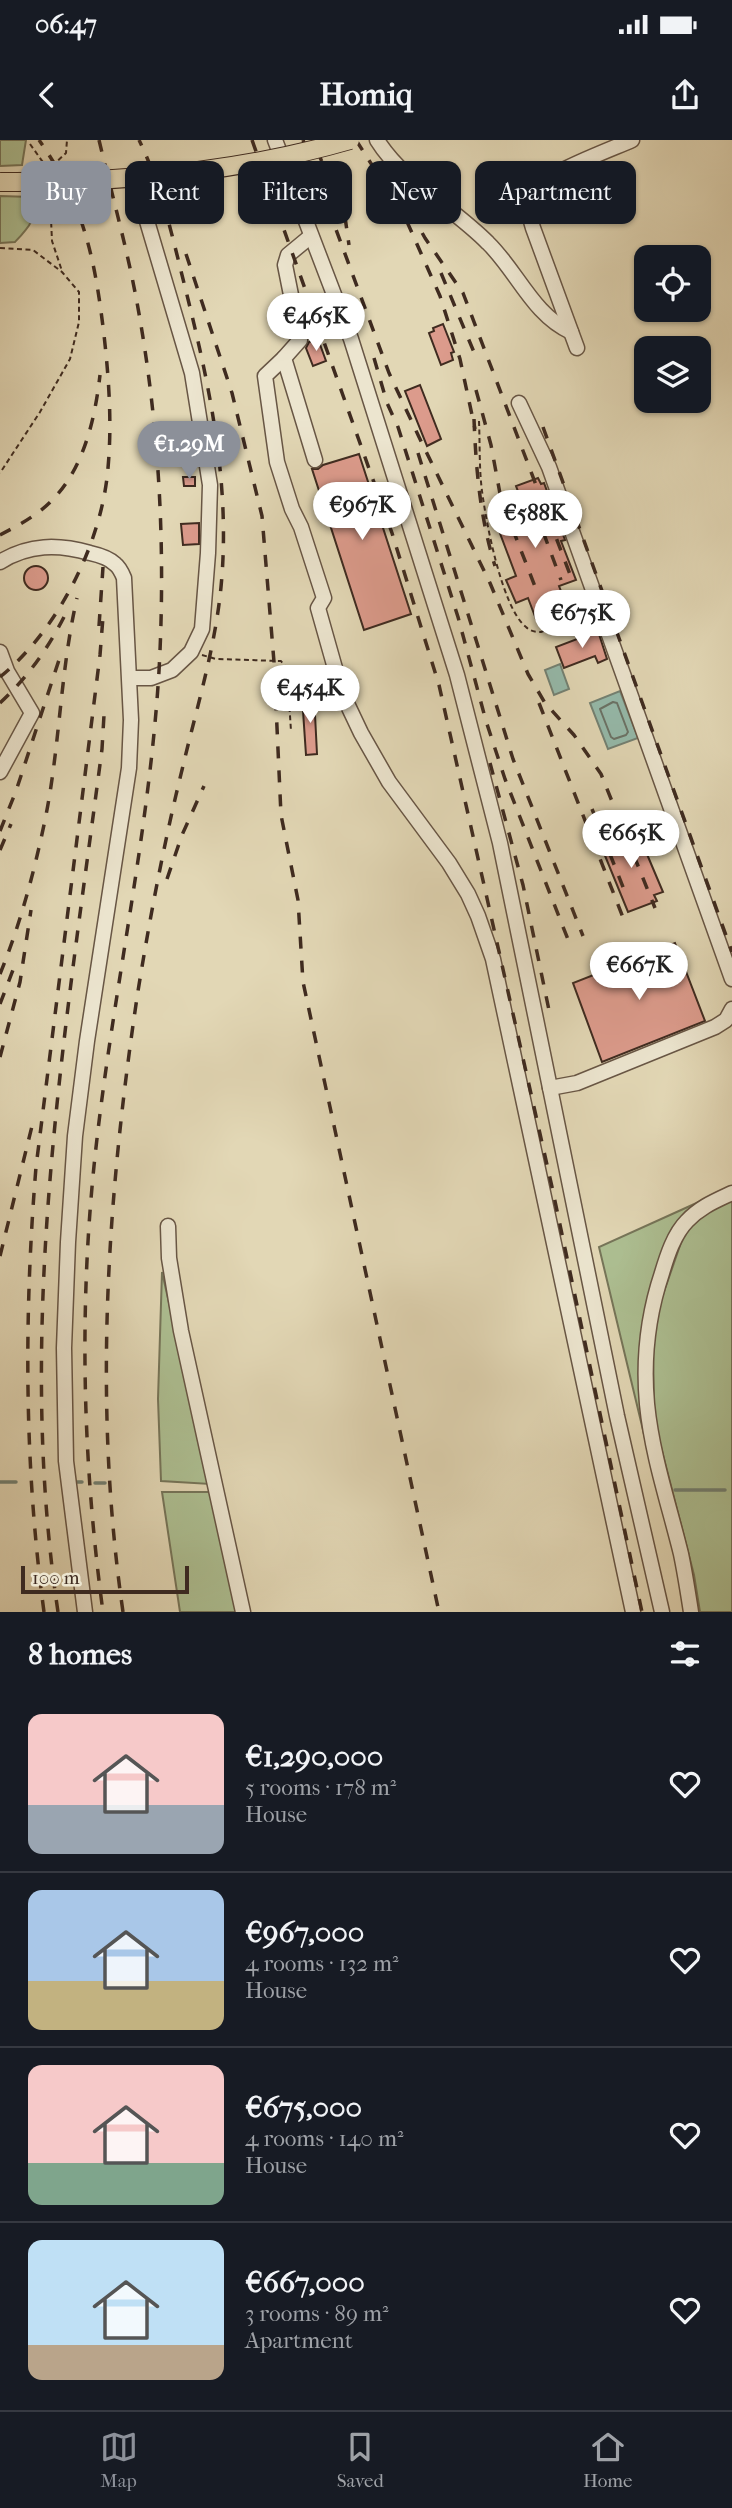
<!DOCTYPE html>
<meta charset="utf-8">
<style>
body{margin:0;font-family:"IM FELL French Canon",serif;background:#20242c;color:#f1f3f6;height:100vh;display:flex;flex-direction:column;font-size:26px;white-space:nowrap}
*{box-sizing:border-box;margin:0}
p{font-size:23px;color:#9ea1a6}
.icon{flex:none;width:38px;height:38px;fill:none;stroke:currentColor;stroke-width:2;stroke-linecap:round;stroke-linejoin:round}
.map{position:relative;height:1472px;overflow:hidden}
.panel{display:flex;flex-direction:column;background:#171b24;flex:1}
.panel>*{flex:none}
.hud{position:absolute;left:21px;top:21px;width:691px;height:63px;display:flex;gap:14px}
.tools{position:absolute;left:634px;top:105px;display:grid;gap:14px}
.tools a{display:grid;place-items:center;width:77px;height:77px;border-radius:14px;background:#171b24;box-shadow:0 2px 5px #0004;font-size:35px}
.scale{position:absolute;left:21px;bottom:18px;width:168px;box-sizing:border-box;padding-left:7px;border:4px solid #3f2b20;border-top:0;font-size:19px;line-height:24px;white-space:nowrap;color:#3f2b20;-webkit-text-stroke:5px #ece5cf;paint-order:stroke}
.price{position:absolute;translate:-50% -60px;padding:0 16px;border-radius:24px;background:#fff;color:#222;font-size:23px;line-height:46px;filter:drop-shadow(0 2px 4px #0008)}
.price::after{content:'';position:absolute;left:50%;top:42px;width:21px;height:16px;margin-left:-10px;background:inherit;clip-path:polygon(0 0,100% 0,50% 100%)}
.price.current{background:#8c9099;color:#fff}
ul{padding:0;list-style:none}
li{display:flex;align-items:center;gap:21px;height:175px;padding:0 28px}
li+li{border-top:2px solid #363941}
li span{display:grid;place-items:center;flex:none;width:196px;height:140px;border-radius:14px;color:#555}
li>.icon{margin-inline-start:auto}
span .icon{width:84px;height:84px;fill:#fffc;stroke-width:1}
li b{font-size:30px}
h2{display:flex;justify-content:space-between;align-items:center;height:84px;padding:0 28px;font-size:30px}
.pill{padding:0 24px;border-radius:14px;background:#171b24;box-shadow:0 2px 5px #0004;font-size:24px;line-height:63px}
.pill.current{background:#8c9099;color:#fff}
.status{display:flex;justify-content:space-between;align-items:center;height:49px;padding:0 35px;background:#171b24;direction:ltr}
.status svg{height:19px;fill:currentColor}
header{display:flex;justify-content:space-between;align-items:center;height:91px;padding:0 28px;background:#171b24;font-size:32px;font-weight:700}
.tab-bar{display:flex;justify-content:space-around;align-items:center;height:98px;border-top:2px solid #363941;background:#171b24;font-size:19px;color:#9ea1a6}
.tab-bar a{display:grid;justify-items:center;gap:4px}
.tab-bar .current{color:#8c9099}
.map>svg:first-child{display:block}
</style>
<div class="status"><b>06:47</b><svg viewBox="0 0 49 12"><path d="M0 12V9h3v3zM5 12V6h3v6zM10 12V3h3v9zM15 12V0h3v12zM26 1h20v11H26zM47 4h2v5h-2z"/></svg></div>
<header><svg class="icon" aria-label="back" viewBox="0 0 24 24"><path d="M15 5l-7 7 7 7"/></svg>Homiq<svg class="icon" aria-label="share" viewBox="0 0 24 24"><path d="M12 15V3M7 8l5-5 5 5M5 13v7h14v-7"/></svg></header>
<div class="map">
<svg width="732" height="1472" viewBox="0 0 732 1472">
<rect width="100%" height="100%" fill="#e2d7b5"/>
<filter id="stains"><feTurbulence type="fractalNoise" baseFrequency=".00286" numOctaves="4"/><feColorMatrix values="0 0 0 0 .2 0 0 0 0 .09 0 0 0 0 .02 0 0 0 .5 -.17"/></filter>
<radialGradient id="worn" r=".72"><stop offset=".6" stop-color="#630" stop-opacity="0"/><stop offset="1" stop-color="#630" stop-opacity=".3"/></radialGradient>
<g fill="#adbf92" stroke="#767559" stroke-width="2">
<polygon points="0,0 26,0 22,25 0,26"/>
<path d="M0 56 32 57C36 80 31 85 15 102L0 103Z"/>
<polygon points="732,1059 732,1472 700,1472 694,1435 654,1280 653,1210 658,1169 685,1091 697,1078"/>
<polygon points="701,1061 653,1148 649,1315 599,1107"/>
<polygon points="162,1132 210,1344 161,1341 158,1259"/>
<polygon points="162,1352 210,1352 237,1472 180,1472"/>
</g>
<g fill="#95baab" stroke="#738173" stroke-width="2">
<polygon points="560,524 569,549 554,555 545,530"/>
<polygon points="620,551 638,598 608,609 590,563"/>
</g>
<g fill="none" stroke-linecap="round" stroke-linejoin="round">
<polygon stroke="#6a7266" stroke-width="2" points="613,562 617,563 628,592 626,595 614,599 611,597 600,569"/>
<g stroke="#738173" stroke-width="3.5">
<polyline points="0,1342 16,1342"/>
<polyline points="73,1342 82,1342"/>
<polyline points="95,1343 105,1343"/>
<polyline points="675,1350 725,1350"/>
</g>
</g>
<g fill="#dc9b8c" stroke="#3f2b20" stroke-width="2">
<polygon points="443,184 454,212 451,213 453,220 441,225 429,193 434,191 433,188"/>
<polygon points="318,199 326,221 313,226 306,208 309,202"/>
<polygon points="420,245 441,299 427,306 405,251"/>
<polygon points="359,314 411,474 364,490 312,329 318,329 323,325"/>
<polygon points="183,337 195,337 195,346 184,346"/>
<polygon points="538,338 541,344 544,343 565,400 561,401 576,440 559,446 566,464 551,470 554,477 544,480 543,476 536,479 528,458 516,463 506,440 516,436 492,372 522,362 516,346"/>
<polygon points="199,383 199,404 183,405 181,384"/>
<circle cx="36" cy="438" r="12"/>
<polygon points="598,491 607,519 598,523 595,516 564,528 556,507"/>
<polygon points="314,555 317,614 306,615 302,556"/>
<polygon points="632,689 633,694 638,693 663,752 654,755 657,761 628,772 599,701"/>
<polygon points="675,803 705,881 602,922 573,843"/>
</g>
<g fill="none" stroke-linecap="round" stroke-linejoin="round">
<defs>
<g id="minor">
<polyline points="275,0 351,199 457,535 500,703 617,1276 662,1472"/>
<path d="M377 0C404 43 453 67 488 103 517 131 533 175 571 192"/>
<polyline points="311,96 288,115 285,125 300,200 284,218 315,320"/>
<path d="M577 208 533 88C529 76 528 63 534 51 543 34 612 9 632 0"/>
<polyline points="284,218 265,236 277,322 292,369 301,387 324,458 318,468 342,553 361,593 389,642 449,723 468,754 478,776 493,819 633,1472"/>
<polyline points="519,263 549,327 732,839"/>
<path d="M0 422C29 404 58 404 90 413 99 415 109 418 115 424 119 427 122 433 124 438L131 580 129 628 87 901 75 996 68 1102 64 1208 66 1321 85 1472"/>
<polyline points="0,512 7,531 32,573 0,632"/>
<polyline points="130,538 151,538 172,530 191,512 202,489 208,413 210,345 192,233 144,71"/>
<polyline points="550,948 577,943 715,887 726,880 732,869"/>
<polyline points="168,1086 169,1118 181,1191 243,1472"/>
<path d="M691 1472C688 1453 685 1433 681 1414 669 1365 652 1315 647 1264 643 1220 648 1175 662 1133 667 1116 674 1094 687 1081 700 1067 715 1061 732 1053"/>
</g>
</defs>
<use href="#minor" stroke="#685645" stroke-width="17"/>
<g stroke="#3f2b20" stroke-width="2" stroke-dasharray="5 3.5" stroke-linecap="butt">
<polyline points="30,4 47,28"/>
<polyline points="52,26 66,13 67,0"/>
<polyline points="50,57 52,101 62,131"/>
<polyline points="0,108 33,110 62,132 79,152 79,182 70,219 40,272 0,333"/>
<path d="M479 281C480 304 479 328 482 351 486 382 502 468 526 487 530 491 535 492 541 492L587 476"/>
<polyline points="202,515 216,519 281,521 287,529 291,591"/>
</g>
<use href="#minor" stroke="#ece5cf" stroke-width="14"/>
<g stroke="#3f2b20" stroke-width="3.5" stroke-dasharray="12 12" stroke-linecap="butt">
<path d="M99 0C111 51 125 101 135 152 159 276 166 405 159 531 149 697 111 860 94 1026 79 1175 83 1324 103 1472"/>
<polyline points="252,0 392,393 439,545 552,1047 642,1472"/>
<polyline points="303,0 389,233 419,297 490,443 528,534 545,563 574,595 601,634 655,768"/>
<polyline points="356,0 404,75 440,156 460,219 475,289"/>
<polyline points="317,10 345,77 349,105"/>
<polyline points="399,51 425,98 463,153 571,437"/>
<polyline points="186,114 232,253 262,376 274,522 281,675 298,760 303,842 439,1472"/>
<polyline points="441,133 476,217"/>
<polyline points="374,218 387,263 398,287 458,477 486,581 505,639 569,802"/>
<polyline points="476,250 491,305 501,359 536,449"/>
<path d="M474 279C476 330 480 377 495 426"/>
<polyline points="543,287 732,812"/>
<polyline points="418,313 513,619 583,796"/>
<polyline points="535,370 561,440"/>
<path d="M0 395C11 389 23 383 33 376 80 345 94 287 100 235"/>
<polyline points="99,486 103,427"/>
<path d="M0 537C58 490 102 403 108 328 112 284 109 239 104 195 95 119 84 64 39 0"/>
<path d="M0 563C27 538 47 510 64 477"/>
<polyline points="539,563 624,780"/>
<polyline points="490,623 523,745 550,875"/>
<polyline points="592,669 627,757"/>
<polyline points="0,691 16,651 59,520"/>
<polyline points="0,710 11,684"/>
<polyline points="167,739 182,695 204,646"/>
<path d="M0 834C20 785 34 733 45 680 60 607 60 532 77 458"/>
<polyline points="0,864 16,822"/>
<polyline points="0,917 20,842 31,770"/>
<polyline points="0,1116 33,982"/>
<path d="M44 1472C24 1324 24 1175 36 1027L100 515 103 477"/>
<path d="M58 1472C15 1185 65 894 102 609L104 575"/>
<path d="M123 1472C93 1265 107 1057 138 851 150 777 164 703 182 630 196 570 215 509 221 447 231 343 209 243 184 143 172 95 161 45 139 0"/>
</g>
<defs>
<path id="major-bridge" d="M0 42C118 43 236 33 350 0"/>
</defs>
<use href="#major-bridge" stroke="#3f2b20" stroke-width="20" stroke-linecap="butt"/>
<use href="#major-bridge" stroke="#e2d7b5" stroke-width="18"/>
</g>
<rect width="100%" height="100%" filter="url(#stains)"/>
<rect width="100%" height="100%" fill="url(#worn)"/>
</svg>
<div class="tools">
<a><svg class="icon" aria-label="locate" viewBox="0 0 24 24"><circle cx="12" cy="12" r="6"/><path d="M12 2v4M12 18v4M2 12h4M18 12h4"/></svg></a>
<a><svg class="icon" aria-label="layers" viewBox="0 0 24 24"><path d="M12 4l9 5-9 5-9-5zM3 14l9 5 9-5"/></svg></a>
</div>
<div class="scale">100 m</div>
<b class="price" style="left:316px;top:213px">€465K</b>
<b class="price current" style="left:189px;top:341px">€1.29M</b>
<b class="price" style="left:362px;top:402px">€967K</b>
<b class="price" style="left:535px;top:410px">€588K</b>
<b class="price" style="left:582px;top:510px">€675K</b>
<b class="price" style="left:310px;top:585px">€454K</b>
<b class="price" style="left:631px;top:730px">€665K</b>
<b class="price" style="left:639px;top:862px">€667K</b>
<div class="hud">
<a class="pill current">Buy</a>
<a class="pill">Rent</a>
<a class="pill">Filters</a>
<a class="pill">New</a>
<a class="pill">Apartment</a>
</div>
</div>
<section class="panel">
<h2>8 homes<svg class="icon" aria-label="filters" viewBox="0 0 24 24"><path d="M4 7h16M4 17h16"/><circle cx="9" cy="7" r="2"/><circle cx="15" cy="17" r="2"/></svg></h2>
<ul>
<li><span style="background:linear-gradient(#f6c9c9 65%,#9aa5b1 0)"><svg class="icon" aria-label="home" viewBox="0 0 24 24"><path d="M3 11l9-7 9 7M6 9v11h12V9"/></svg></span><div><b>€1,290,000</b><p>5 rooms · 178 m²</p><p>House</p></div><svg class="icon" aria-label="heart" viewBox="0 0 24 24"><path d="M12 20l-8-8c-3-5 5-10 8-4 3-6 11-1 8 4z"/></svg></li>
<li><span style="background:linear-gradient(#a9c7e8 65%,#c2b280 0)"><svg class="icon" aria-label="home" viewBox="0 0 24 24"><path d="M3 11l9-7 9 7M6 9v11h12V9"/></svg></span><div><b>€967,000</b><p>4 rooms · 132 m²</p><p>House</p></div><svg class="icon" aria-label="heart" viewBox="0 0 24 24"><path d="M12 20l-8-8c-3-5 5-10 8-4 3-6 11-1 8 4z"/></svg></li>
<li><span style="background:linear-gradient(#f6c9c9 70%,#7fa58c 0)"><svg class="icon" aria-label="home" viewBox="0 0 24 24"><path d="M3 11l9-7 9 7M6 9v11h12V9"/></svg></span><div><b>€675,000</b><p>4 rooms · 140 m²</p><p>House</p></div><svg class="icon" aria-label="heart" viewBox="0 0 24 24"><path d="M12 20l-8-8c-3-5 5-10 8-4 3-6 11-1 8 4z"/></svg></li>
<li><span style="background:linear-gradient(#bfe0f5 75%,#b9a48a 0)"><svg class="icon" aria-label="home" viewBox="0 0 24 24"><path d="M3 11l9-7 9 7M6 9v11h12V9"/></svg></span><div><b>€667,000</b><p>3 rooms · 89 m²</p><p>Apartment</p></div><svg class="icon" aria-label="heart" viewBox="0 0 24 24"><path d="M12 20l-8-8c-3-5 5-10 8-4 3-6 11-1 8 4z"/></svg></li>
</ul>
</section>
<nav class="tab-bar">
<a class="current"><svg class="icon" aria-label="map" viewBox="0 0 24 24"><path d="M3 6l6-2 6 2 6-2v14l-6 2-6-2-6 2zM9 4v14M15 6v14"/></svg>Map</a>
<a><svg class="icon" aria-label="saved" viewBox="0 0 24 24"><path d="M7 4h10v16l-5-4-5 4z"/></svg>Saved</a>
<a><svg class="icon" aria-label="home" viewBox="0 0 24 24"><path d="M3 11l9-7 9 7M6 9v11h12V9"/></svg>Home</a>
</nav>
